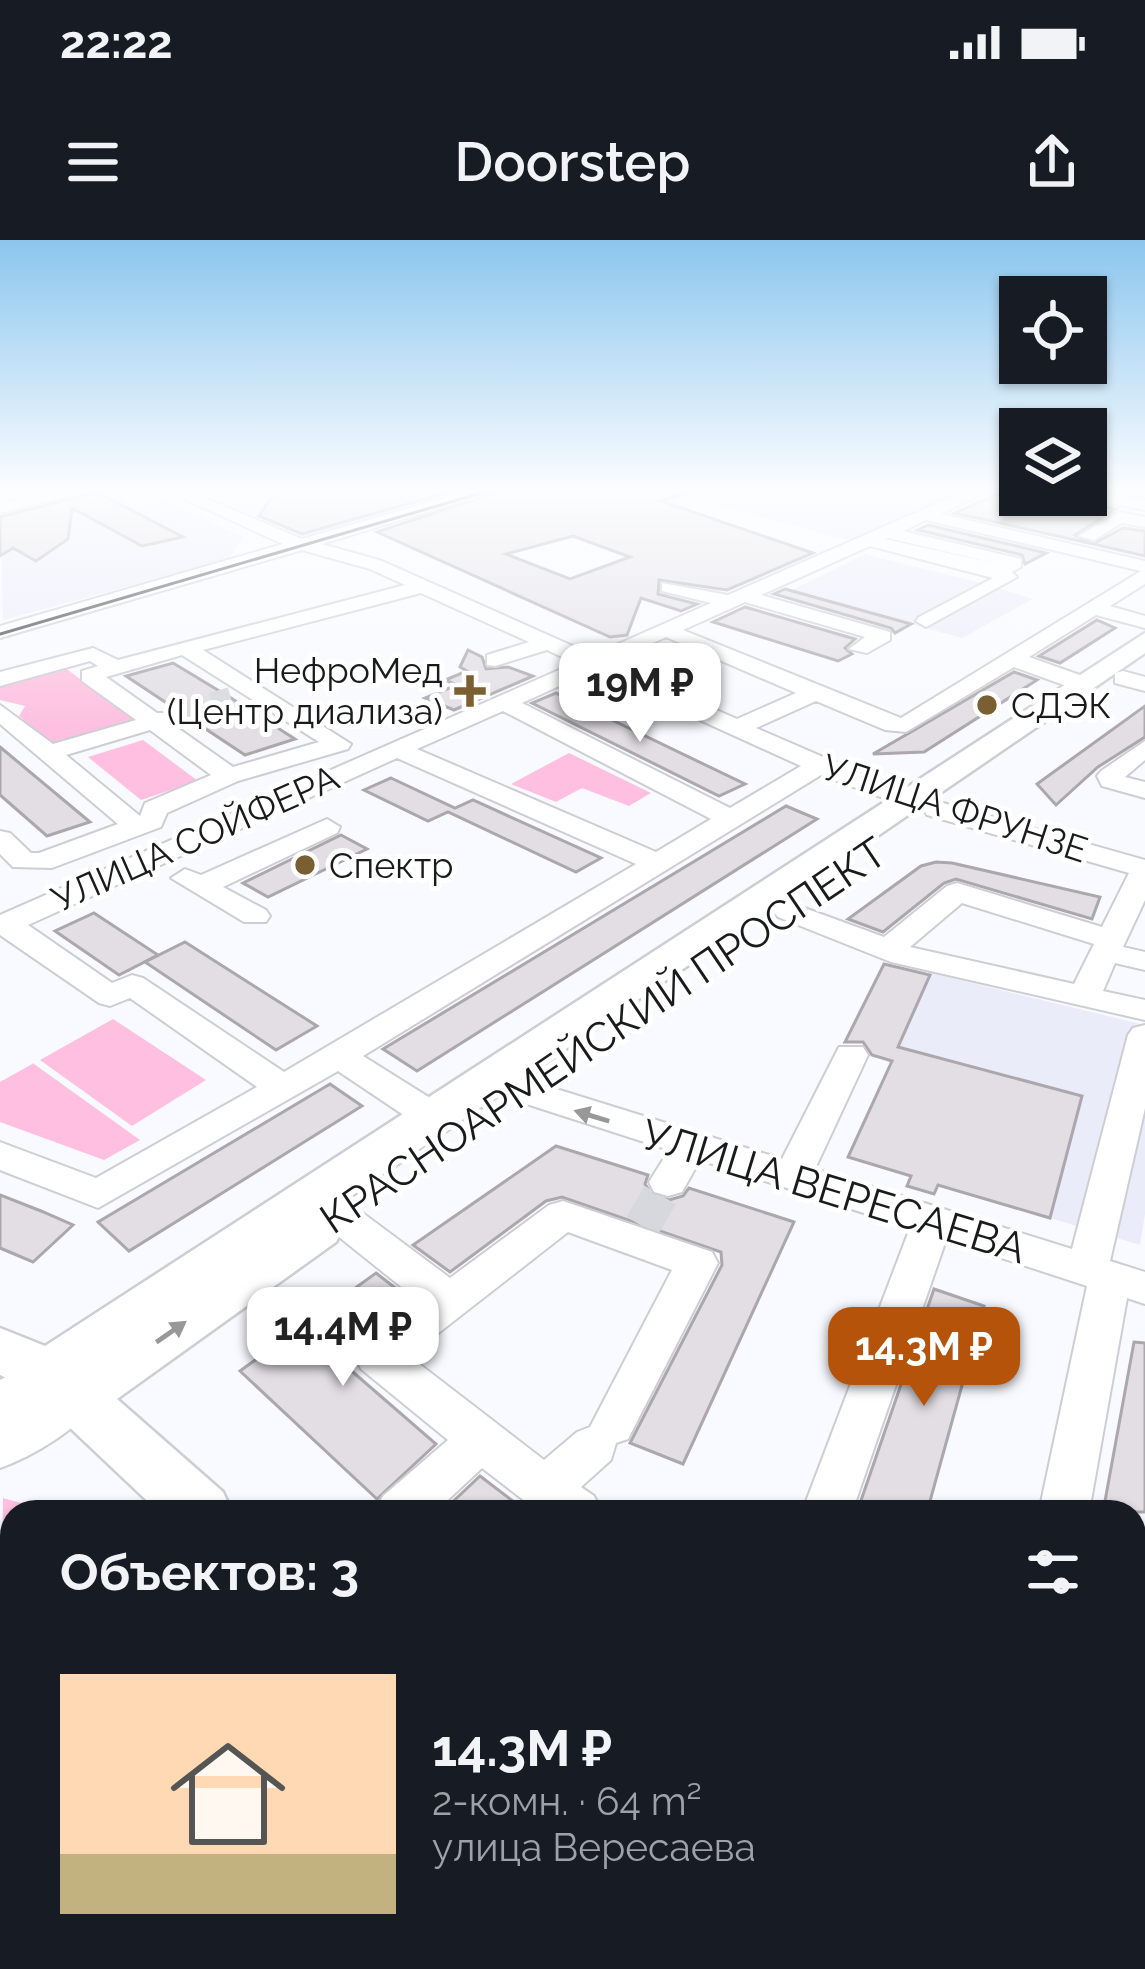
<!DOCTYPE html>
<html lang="ru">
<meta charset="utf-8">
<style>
body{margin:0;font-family:Raleway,sans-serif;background:#242831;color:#f1f3f6;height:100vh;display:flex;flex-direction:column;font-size:45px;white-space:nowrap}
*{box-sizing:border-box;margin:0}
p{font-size:39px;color:#9ea1a6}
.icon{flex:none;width:66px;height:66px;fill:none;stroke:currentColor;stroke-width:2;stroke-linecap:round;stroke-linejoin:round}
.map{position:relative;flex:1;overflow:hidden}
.details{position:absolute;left:0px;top:1260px;width:1146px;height:471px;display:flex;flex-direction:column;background:#171b24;border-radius:36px 36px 0 0;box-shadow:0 3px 9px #0004}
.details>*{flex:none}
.buttons{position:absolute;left:999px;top:36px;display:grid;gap:24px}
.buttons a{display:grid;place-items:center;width:108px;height:108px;border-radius:0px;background:#171b24;box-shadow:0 3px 9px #0004;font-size:60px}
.price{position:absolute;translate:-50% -102px;padding:0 27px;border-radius:24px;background:#fff;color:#222;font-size:39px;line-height:78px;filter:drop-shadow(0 3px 6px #0008)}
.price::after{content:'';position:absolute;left:50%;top:72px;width:36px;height:27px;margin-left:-18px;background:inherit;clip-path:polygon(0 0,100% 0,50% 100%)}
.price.on{background:#b45309;color:#fff}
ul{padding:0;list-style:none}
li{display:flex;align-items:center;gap:36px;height:300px;padding:0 60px}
li span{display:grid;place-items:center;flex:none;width:336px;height:240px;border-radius:0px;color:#555}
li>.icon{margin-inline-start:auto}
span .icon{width:144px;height:144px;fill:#fffc;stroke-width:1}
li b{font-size:51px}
h2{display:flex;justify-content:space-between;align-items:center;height:144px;padding:0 60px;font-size:51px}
.status{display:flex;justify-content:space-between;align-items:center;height:84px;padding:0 60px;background:#171b24;direction:ltr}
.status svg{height:33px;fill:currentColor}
header{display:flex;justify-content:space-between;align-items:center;height:156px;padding:0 60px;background:#171b24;font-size:54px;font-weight:600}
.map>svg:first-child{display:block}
</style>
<div class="status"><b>22:22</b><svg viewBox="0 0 49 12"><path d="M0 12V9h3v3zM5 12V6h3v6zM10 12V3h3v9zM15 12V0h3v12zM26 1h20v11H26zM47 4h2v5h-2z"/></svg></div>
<header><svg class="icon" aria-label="menu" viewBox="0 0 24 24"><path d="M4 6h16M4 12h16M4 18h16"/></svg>Doorstep<svg class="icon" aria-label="share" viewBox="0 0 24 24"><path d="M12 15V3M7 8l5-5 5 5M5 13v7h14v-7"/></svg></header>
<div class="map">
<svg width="1145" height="1729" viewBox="0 0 1145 1729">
<rect width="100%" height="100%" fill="#f9faff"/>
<g fill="#ebecfa">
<polygon points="53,249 140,249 243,297 229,319 3,380 0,261"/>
<polygon points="197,249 481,249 327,293 302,296"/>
<polygon points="504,249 935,249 961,255 850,301 702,261 627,285"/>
<polygon points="865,314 989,345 1033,359 962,398 790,351"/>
<polygon points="931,733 1145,785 1145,974 1140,1005 1050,978 1081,856 898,807"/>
</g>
<g fill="#febfe0">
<polygon points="64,427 138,482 55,506 19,476 25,466 0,460 0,444"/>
<polygon points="143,500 198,541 141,560 88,517"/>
<polygon points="569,513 651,553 629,566 582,548 556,562 511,544"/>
<polygon points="113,779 206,840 132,886 40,820"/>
<polygon points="34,823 34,824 140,900 104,920 0,882 0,842"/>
<polygon points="3,1258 25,1264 33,1272 12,1272 12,1440 0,1444"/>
</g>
<g fill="#e2dee4" stroke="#aba7ac" stroke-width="3" fill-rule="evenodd">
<polygon points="277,249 460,249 302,294 259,276"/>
<path d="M505 249H685L686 253 661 261 813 313 727 350 659 340 658 354 697 364 681 371 641 358 627 395 610 397 377 292ZM573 296 630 317 570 339 506 314Z"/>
<polygon points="1009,249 1020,249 1020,255 1076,255 1079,261 1116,269 1075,295 1093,304 955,273"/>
<polygon points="97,252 183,297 142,306 72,268 68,299 36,321 13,308 0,316 0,277"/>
<polygon points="928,285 1046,313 1025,324 1022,315 918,290"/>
<polygon points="1123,288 1145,291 1145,316 1093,304"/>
<polygon points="785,349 911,384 895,393 891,388 774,354"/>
<polygon points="745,367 855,399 845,408 852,414 838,421 713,382"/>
<polygon points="1097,380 1115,388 1060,423 1039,416"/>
<polygon points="468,410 482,417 486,429 508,427 533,436 454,470 425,458 457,445 445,440 467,431 460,427"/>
<polygon points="173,423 231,458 295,499 245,515 126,436"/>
<polygon points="1014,432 1037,440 924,512 873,514"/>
<polygon points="556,453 745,544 719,556 532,463"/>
<polygon points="1145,466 1145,497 1098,527 1056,565 1037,544"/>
<polygon points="0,507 90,582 47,596 0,555"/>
<polygon points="391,538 455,568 473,560 601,618 576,632 448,572 428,581 364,550"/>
<polygon points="786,566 817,579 417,831 383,809"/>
<polygon points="341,595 367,609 268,657 243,643"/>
<polygon points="936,622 952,623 1100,657 1092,679 956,639 944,643 883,692 848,679 921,626"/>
<polygon points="94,673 158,715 119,735 55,691"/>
<polygon points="185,702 317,786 276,810 145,722"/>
<polygon points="884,724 930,735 898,807 1082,856 1050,978 938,945 934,954 907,946 911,936 848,917 892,821 872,815 863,802 845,802"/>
<polygon points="330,844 362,866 129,1011 98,982"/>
<polygon points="556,906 648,935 645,944 653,956 669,960 683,956 689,948 794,982 683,1224 630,1203 722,1025 721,1012 562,957 546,961 450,1032 413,1005"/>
<polygon points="0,955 41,971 73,985 33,1022 0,1008"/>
<polygon points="376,1033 412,1061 358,1099 339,1120 436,1204 377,1259 240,1131"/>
<polygon points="934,1049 984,1066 927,1272 857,1272"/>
<polygon points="1134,1102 1145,1103 1145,1272 1103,1272"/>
<polygon points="480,1236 527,1272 442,1272"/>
</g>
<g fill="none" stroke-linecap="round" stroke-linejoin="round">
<polyline stroke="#d7d8dd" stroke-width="22" stroke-dasharray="22 10" stroke-linecap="butt" points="181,473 231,458"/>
<polyline stroke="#d7d8dd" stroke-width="36" stroke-dasharray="36 18" stroke-linecap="butt" points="642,986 668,942"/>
<defs>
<g id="minor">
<polygon points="64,249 93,249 0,273 0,263"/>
<path d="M163 249H184L302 299 476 249H501L322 304 382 321 593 415 711 363 662 351V343L728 355 970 249H991L941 274 1145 321V344L1110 366 1145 376V388L1096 375 1029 417 1088 438V448H1072L1014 427 906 492 885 490 816 461 756 488 920 559 907 567 821 535 363 816 446 868 451 877 446 886H420L338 831 98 968 0 930V902L96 938 257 847 130 758 110 766 99 763 0 695V675L575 423 547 410 495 426 487 425V415L529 402 421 353 203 410 351 504 348 509 238 541 167 573 161 587 52 628 13 627 0 614V591L10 593 31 613H39L118 584 0 484V465L53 504 136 480 82 441V431L98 426 90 421 0 446V432L93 408 118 420 405 345 370 329 302 310 0 398V386L283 304ZM926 280 1141 331 901 478 683 390 745 362 865 397 849 409 867 413 890 400V392L761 355 870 306 993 338 919 377 916 381 926 387 1017 337 1012 332 1021 327V319L903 291ZM888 298 998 324 885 299ZM666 397 796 453 737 479 610 423ZM182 415 319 502 233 527 172 484 178 478 174 473H157L106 437ZM592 431 801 526 730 568 522 463ZM503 471 711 579 656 612 417 509ZM150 490 211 535 145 563 140 576 66 515ZM397 518 636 624 284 832 143 738 132 735 112 743 28 685Z"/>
<polygon points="1086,249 1145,260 1145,270 1080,257"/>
<polygon points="1119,272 1145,277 1145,287 1122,283 1094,300 1079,296"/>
<polygon points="1123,431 1145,437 1145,451 1115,443 1115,433"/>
<polygon points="1145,501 1145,520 1125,537 1145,542 1145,558 1102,546 1097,536 1101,531"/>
<path d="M936 561 1145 620V660L1123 707 1145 712V730L1115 723 1103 751 1145 760V780L891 722 778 677 773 671 788 662 884 697 947 646 957 643 1102 687 1129 633 927 575 923 569 927 563ZM962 663 1094 704 1074 744 910 707Z"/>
<polygon points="327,579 340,587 337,593 223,647 266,670 270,676 266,682 244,682 171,638 185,629 201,635"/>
<polygon points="1145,785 1145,868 1110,1021 1145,1032 1145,1064 1127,1058 1089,1272 1039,1272 1087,1046 946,1000 852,1272 802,1272 910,988 700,920 682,952 668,956 654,952 649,942 669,910 511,859 506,851 511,843 524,839 782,919 839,807 863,807 868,815 815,929 1072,1009 1128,795 1133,788"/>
<path d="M338 961 352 965 450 1038 549 965 563 961 712 1012 718 1023 628 1199 616 1203 611 1220 581 1247 594 1256 602 1272H539L482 1228 435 1272H375L383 1256 448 1200 361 1129 355 1116 361 1103 419 1061 324 985 318 975 324 965ZM568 992 672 1030 590 1187 577 1192 544 1220 409 1116Z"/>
<path d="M49 1115 65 1120 71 1133 67 1143 90 1146 97 1159C82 1188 31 1217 0 1228V1140Z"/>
<polygon points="12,1462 12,1521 0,1526 0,1467"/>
<polygon points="7,1615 12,1617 12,1684 0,1679 0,1618"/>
<polygon points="1134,1664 1145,1669 1145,1729 1129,1729 1112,1719 1134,1719"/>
<polygon points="22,1719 92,1719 88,1729 18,1729"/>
<polygon points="366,1719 434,1719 430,1729 362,1729"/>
</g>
<g id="major">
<polygon points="41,249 38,253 0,262 0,250"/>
<polygon points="1145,393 1145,413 326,973 336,976 343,989 336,1002 117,1159 223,1252 232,1272 159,1272 29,1149 0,1135 0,1088 45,1106"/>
<polygon points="673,1719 760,1719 764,1729 677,1729"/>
</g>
</defs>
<use href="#minor" stroke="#cdced4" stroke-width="4"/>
<use href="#major" stroke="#cdced4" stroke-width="5"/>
<use href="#minor" fill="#fff" fill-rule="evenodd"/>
<use href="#major" fill="#fff" fill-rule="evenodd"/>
<polyline stroke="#3a3b3e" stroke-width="3" points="0,394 495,249"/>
</g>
<defs><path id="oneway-solid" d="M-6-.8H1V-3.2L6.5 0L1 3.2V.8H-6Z" transform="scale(3)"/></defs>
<g fill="#989899">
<use href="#oneway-solid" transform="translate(592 876) rotate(-163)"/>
<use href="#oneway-solid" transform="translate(171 1092) rotate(-35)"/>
</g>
<linearGradient id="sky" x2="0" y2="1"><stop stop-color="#8bc6ee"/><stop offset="0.51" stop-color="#fcfdff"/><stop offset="1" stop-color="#fcfdff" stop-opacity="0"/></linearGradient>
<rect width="1145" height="491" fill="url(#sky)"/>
<g fill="#795f31" stroke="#fff" stroke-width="4.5">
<path d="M464 433h12v12h12v12h-12v12h-12v-12h-12v-12h12z"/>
<circle cx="987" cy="465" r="12"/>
<circle cx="305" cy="625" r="12"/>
</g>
<g text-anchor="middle" stroke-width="10" stroke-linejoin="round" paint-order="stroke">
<g font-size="36" fill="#191a1c" stroke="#fff" text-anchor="start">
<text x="443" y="443" text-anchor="end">НефроМед<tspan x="443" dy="41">(Центр диализа)</tspan></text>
<text x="1011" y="478">СДЭК</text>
<text x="329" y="638">Спектр</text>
</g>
<g font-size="36" fill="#191a1c" stroke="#fff">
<text transform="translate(955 568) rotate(18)" y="13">УЛИЦА ФРУНЗЕ</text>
<text transform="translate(195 598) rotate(-24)" y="13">УЛИЦА СОЙФЕРА</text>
</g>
<g font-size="42" fill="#191a1c" stroke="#fff">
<text transform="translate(603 795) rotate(-34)" y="15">КРАСНОАРМЕЙСКИЙ ПРОСПЕКТ</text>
<text transform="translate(834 951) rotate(17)" y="15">УЛИЦА ВЕРЕСАЕВА</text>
</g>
</g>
</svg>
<div class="buttons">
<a><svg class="icon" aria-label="locate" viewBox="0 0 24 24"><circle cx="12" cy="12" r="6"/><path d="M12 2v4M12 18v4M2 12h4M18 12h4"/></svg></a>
<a><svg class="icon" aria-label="layers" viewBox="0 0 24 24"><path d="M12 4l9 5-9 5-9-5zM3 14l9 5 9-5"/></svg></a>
</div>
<b class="price" style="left:640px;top:505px">19M ₽</b>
<b class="price" style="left:343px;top:1149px">14.4M ₽</b>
<b class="price on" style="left:924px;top:1169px">14.3M ₽</b>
<section class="details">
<h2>Объектов: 3<svg class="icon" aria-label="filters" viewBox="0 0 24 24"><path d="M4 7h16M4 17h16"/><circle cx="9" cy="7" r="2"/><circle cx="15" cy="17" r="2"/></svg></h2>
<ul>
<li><span style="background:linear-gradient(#ffd9b3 75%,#c2b280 0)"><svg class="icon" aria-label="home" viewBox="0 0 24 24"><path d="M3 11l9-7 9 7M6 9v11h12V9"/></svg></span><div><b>14.3M ₽</b><p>2-комн. · 64 m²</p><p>улица Вересаева</p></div></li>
</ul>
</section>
</div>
